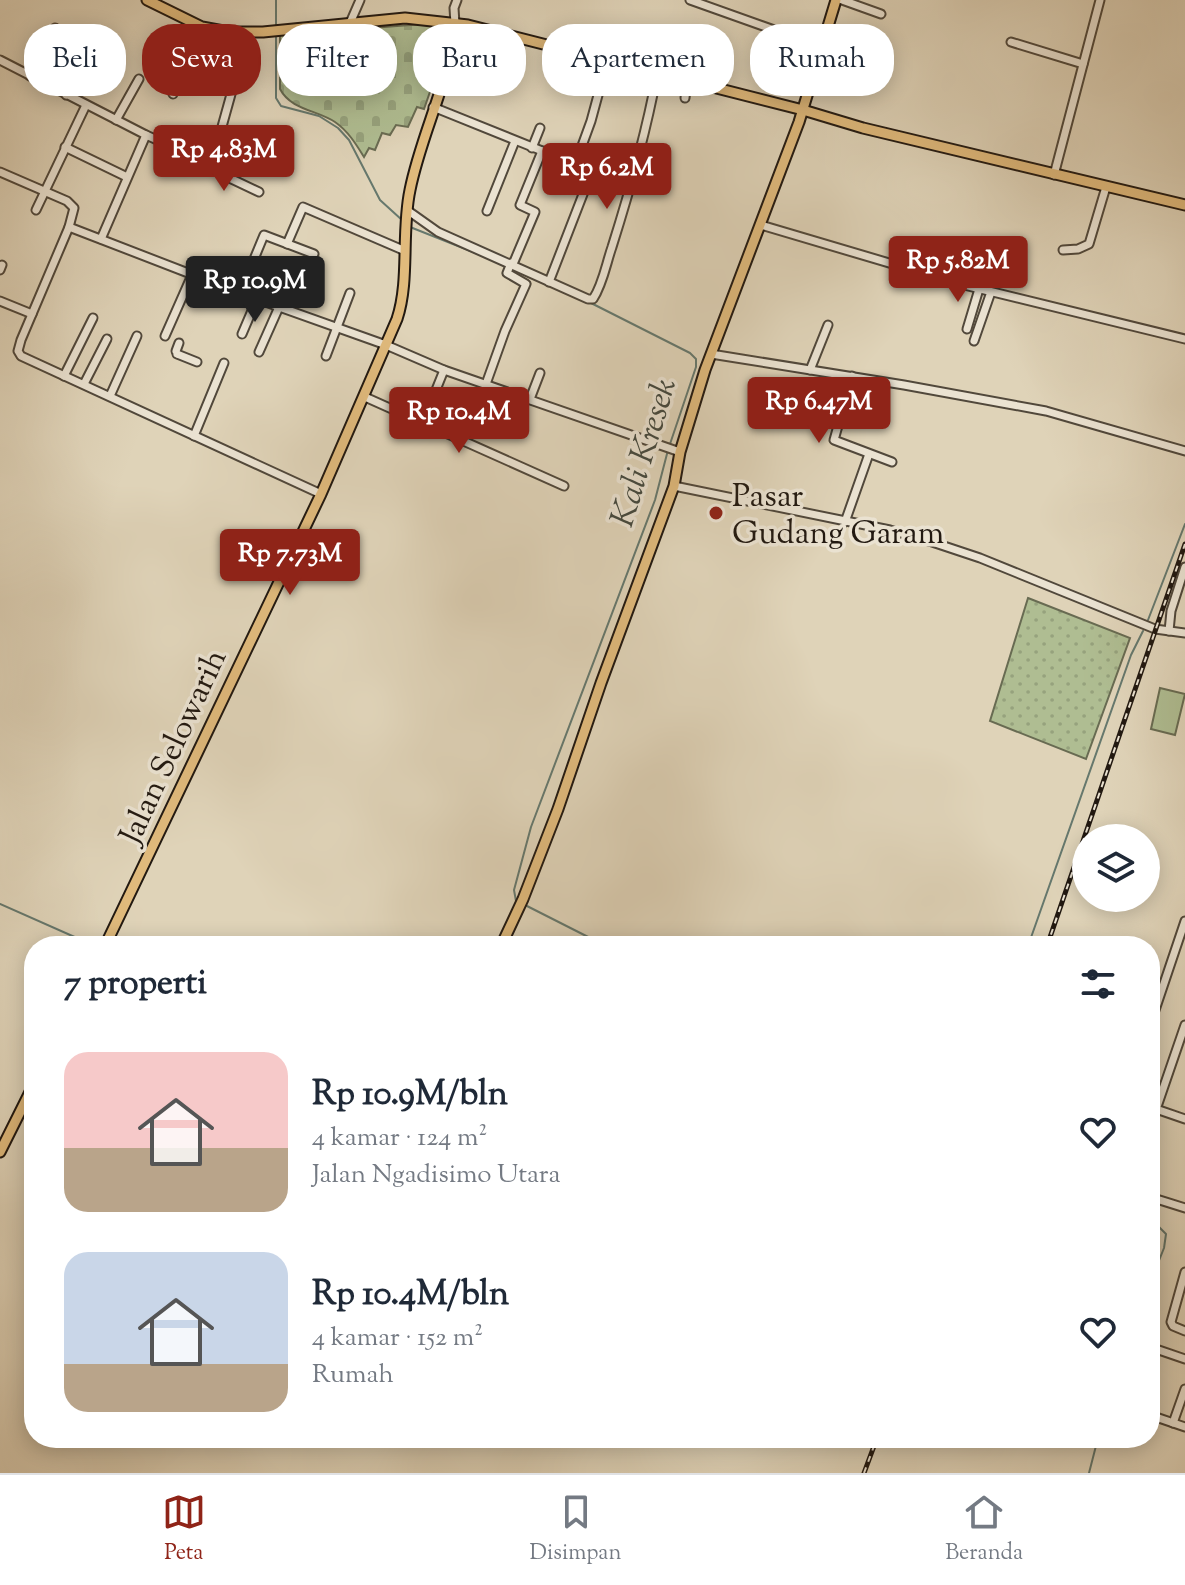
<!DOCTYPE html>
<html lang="id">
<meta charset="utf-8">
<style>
body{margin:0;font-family:"Sorts Mill Goudy",serif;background:#f2f2f3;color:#1f2937;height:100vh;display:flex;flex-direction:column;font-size:30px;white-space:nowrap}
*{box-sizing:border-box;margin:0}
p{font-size:26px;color:#747a83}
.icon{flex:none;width:44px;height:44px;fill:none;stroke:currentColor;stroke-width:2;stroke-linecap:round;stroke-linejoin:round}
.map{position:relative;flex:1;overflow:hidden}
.drawer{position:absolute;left:24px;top:936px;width:1136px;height:512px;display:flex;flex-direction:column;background:#fff;border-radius:32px;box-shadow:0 4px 20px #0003}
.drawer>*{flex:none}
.guide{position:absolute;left:24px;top:24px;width:1138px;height:72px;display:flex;gap:16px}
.fabs{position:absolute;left:1072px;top:824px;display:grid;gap:16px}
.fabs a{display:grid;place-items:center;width:88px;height:88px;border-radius:50%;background:#fff;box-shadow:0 4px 20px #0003;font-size:40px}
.price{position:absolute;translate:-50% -68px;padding:0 18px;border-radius:8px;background:#8f2418;color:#fff;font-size:26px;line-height:52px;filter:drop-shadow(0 2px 4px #0008)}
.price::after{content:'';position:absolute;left:50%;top:48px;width:24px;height:18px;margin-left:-12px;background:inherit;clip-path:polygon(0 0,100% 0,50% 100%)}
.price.current{background:#222;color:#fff}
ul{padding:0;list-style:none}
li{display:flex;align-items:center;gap:24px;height:200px;padding:0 40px}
li span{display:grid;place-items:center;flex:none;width:224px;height:160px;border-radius:24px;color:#555}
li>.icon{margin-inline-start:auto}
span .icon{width:96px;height:96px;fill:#fffc;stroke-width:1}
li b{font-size:34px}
h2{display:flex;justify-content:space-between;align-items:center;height:96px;padding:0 40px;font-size:34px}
.tag{padding:0 28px;border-radius:32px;background:#fff;box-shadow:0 4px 20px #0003;font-size:28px;line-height:72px}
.tag.current{background:#8f2418;color:#fff}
.tab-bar{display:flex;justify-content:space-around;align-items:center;height:112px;border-top:2px solid #e0e1e3;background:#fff;font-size:22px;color:#747a83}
.tab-bar a{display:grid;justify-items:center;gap:4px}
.tab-bar .current{color:#8f2418}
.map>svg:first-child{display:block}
</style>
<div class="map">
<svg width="1185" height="1473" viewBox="0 0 1185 1473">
<defs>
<pattern id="grass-dots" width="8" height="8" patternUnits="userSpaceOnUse" patternTransform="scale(2)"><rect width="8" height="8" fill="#afbd92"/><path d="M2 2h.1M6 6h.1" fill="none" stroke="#96a27d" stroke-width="1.8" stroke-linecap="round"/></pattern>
<pattern id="cemetery-stones" width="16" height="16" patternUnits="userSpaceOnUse" patternTransform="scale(2)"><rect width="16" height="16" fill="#afbd92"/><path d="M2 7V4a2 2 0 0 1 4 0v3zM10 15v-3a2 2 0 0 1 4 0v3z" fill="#96a27d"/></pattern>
</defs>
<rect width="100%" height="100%" fill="#dfd3b8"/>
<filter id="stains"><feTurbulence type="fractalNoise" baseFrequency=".0025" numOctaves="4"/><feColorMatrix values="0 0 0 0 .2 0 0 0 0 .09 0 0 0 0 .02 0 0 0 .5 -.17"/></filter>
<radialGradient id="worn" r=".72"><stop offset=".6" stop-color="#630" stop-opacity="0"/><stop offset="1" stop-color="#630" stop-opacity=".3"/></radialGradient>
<polygon fill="url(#grass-dots)" stroke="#686b52" stroke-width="2" points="1028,598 1130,638 1086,759 990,721"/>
<path fill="url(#cemetery-stones)" stroke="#686b52" stroke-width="2" d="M423 24 437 26 446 33 441 60 424 109 417 107 408 127 396 125 390 135 382 133 375 150 369 148 364 157C356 144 348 131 335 122 317 110 291 110 280 89V35Z"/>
<polygon fill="#afbd92" stroke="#686b52" stroke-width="2" points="1160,688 1185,694 1175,735 1151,729"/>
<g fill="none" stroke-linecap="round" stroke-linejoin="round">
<g stroke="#66786d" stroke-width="2">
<polyline points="276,26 276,0"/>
<polyline points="276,33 276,98 281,106 319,116 338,128 349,140 380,200 402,220"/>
<polyline points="410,227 493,260"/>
<polyline points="591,303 690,353 696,359 696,367 670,444"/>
<polyline points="1148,620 1185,524"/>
<polyline points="519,902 516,901 514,890 531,827 655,500 668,450"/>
<polyline points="0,904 95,946"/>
<polyline points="525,905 606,946"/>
<polyline points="1028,946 1131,655 1143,631"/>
<polyline points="1150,1218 1166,1234 1164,1248 1150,1283"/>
<polyline points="1089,1473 1098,1438"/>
</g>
<defs>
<g id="minor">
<polyline points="690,0 822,47"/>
<polyline points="842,0 881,14"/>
<polyline points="350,23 360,0"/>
<polyline points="455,24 454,8 457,0"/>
<polyline points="1011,42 1083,64"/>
<polyline points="0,60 146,135 209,163 213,159 248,33"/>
<polyline points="559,74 563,50"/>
<polyline points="30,76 55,28"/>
<polyline points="173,94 202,27"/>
<polyline points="66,95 95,35 105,40"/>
<polyline points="685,98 687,81"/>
<polyline points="433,107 592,171 632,182"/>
<polyline points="116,120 139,79"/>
<polyline points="65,147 127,177"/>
<polyline points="532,148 540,128"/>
<polyline points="209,163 219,173 259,192"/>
<polyline points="575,165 591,121 607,62"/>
<polyline points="0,172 67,201 74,208 69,227 21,340 18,351 21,356 321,494"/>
<polyline points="1054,175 1100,0"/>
<polyline points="36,210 86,105"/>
<path d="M407 210 438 232 588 299H593C603 284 606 264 612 247 630 190 646 133 657 74"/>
<polyline points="487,211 515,141"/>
<polyline points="761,225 960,284 1185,339"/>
<polyline points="69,227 240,293 386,345 444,370 680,452"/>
<polyline points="101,239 146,135"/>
<polyline points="287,244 303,207 403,250"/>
<polyline points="1063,250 1078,249 1089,244 1106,187"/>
<polyline points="513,264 535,212 520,205 542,151"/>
<polyline points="0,270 2,265"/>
<polyline points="549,282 592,171"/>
<polyline points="240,293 264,235 314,254"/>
<polyline points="0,301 32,314"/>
<polyline points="967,329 979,289"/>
<polyline points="242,334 257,299"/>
<polyline points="165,336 192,275"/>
<polyline points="974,341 991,292"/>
<polyline points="176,351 179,343"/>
<polyline points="259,352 279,307"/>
<polyline points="177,354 197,362"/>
<polyline points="711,354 904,385 1046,411 1185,451"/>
<polyline points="326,356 350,293"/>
<polyline points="810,370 828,325"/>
<polyline points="64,376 93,318"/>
<polyline points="852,376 834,440 892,462"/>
<polyline points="84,384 107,339"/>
<polyline points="486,384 505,331 526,284 507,273 511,263"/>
<polyline points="110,396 137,336"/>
<polyline points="365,397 564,486"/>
<polyline points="530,399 540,373"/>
<polyline points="423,422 444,370"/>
<polyline points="194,436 224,363"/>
<polyline points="674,486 890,530 932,542 980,558 1155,629 1185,633"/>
<polyline points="845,522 869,454"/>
<polyline points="1169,631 1171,611 1185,567"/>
<polyline points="1150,1025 1185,921"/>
<polyline points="1156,1109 1185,1119"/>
<polyline points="1150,1127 1185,1025"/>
<polyline points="1150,1197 1185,1208"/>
<polyline points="1185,1272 1171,1322 1173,1326 1185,1331"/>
<polyline points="1150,1347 1185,1359"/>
<polyline points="1150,1415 1185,1427"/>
<polyline points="1173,1423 1185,1389"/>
</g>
<g id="major">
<polyline points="147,0 202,27 229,32 263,32 405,18 468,25 803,110 863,128 1185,205"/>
<path d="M105 946 321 494 397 319C410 280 401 232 410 190 421 134 450 81 455 24"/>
<polyline points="501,946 523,899 558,809 601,683 674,486 680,452 705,370 799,122 836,0"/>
<polyline points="0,1152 34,1084"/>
</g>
</defs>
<use href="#minor" stroke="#51483b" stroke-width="11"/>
<use href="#major" stroke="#221911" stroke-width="13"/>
<use href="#minor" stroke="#eae2d1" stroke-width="7"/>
<use href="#major" stroke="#e0ba7c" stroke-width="9"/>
<defs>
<g id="rail">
<polyline points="1047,946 1185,544"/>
<polyline points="864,1473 877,1438"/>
</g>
</defs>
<use href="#rail" stroke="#221911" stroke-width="5"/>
<use href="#rail" stroke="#eae2d1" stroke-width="2" stroke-dasharray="6" stroke-linecap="butt"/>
</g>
<circle fill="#8f2418" stroke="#eae2d1" stroke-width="3" cx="716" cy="513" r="8"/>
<g text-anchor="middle" stroke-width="7" stroke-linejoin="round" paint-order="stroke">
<g font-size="32" fill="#221911" stroke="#eae2d1" text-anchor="start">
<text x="732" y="506">Pasar<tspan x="732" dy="37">Gudang Garam</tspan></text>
</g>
<g font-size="32" fill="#221911" stroke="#eae2d1">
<text transform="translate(172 746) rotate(-65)" y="11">Jalan Selowarih</text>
</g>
<g font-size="34" font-style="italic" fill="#44493f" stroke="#eae2d1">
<text transform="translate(642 452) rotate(-73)" y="12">Kali Kresek</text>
</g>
</g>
<rect width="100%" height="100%" filter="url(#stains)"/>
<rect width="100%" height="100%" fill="url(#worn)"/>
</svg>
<div class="fabs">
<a><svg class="icon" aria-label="layers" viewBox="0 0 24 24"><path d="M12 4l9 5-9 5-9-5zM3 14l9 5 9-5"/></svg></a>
</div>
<b class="price" style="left:224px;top:193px">Rp 4.83M</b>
<b class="price" style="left:607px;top:211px">Rp 6.2M</b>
<b class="price" style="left:958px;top:304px">Rp 5.82M</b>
<b class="price current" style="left:255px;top:324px">Rp 10.9M</b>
<b class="price" style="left:819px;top:445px">Rp 6.47M</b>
<b class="price" style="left:459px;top:455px">Rp 10.4M</b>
<b class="price" style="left:290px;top:597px">Rp 7.73M</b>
<div class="guide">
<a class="tag">Beli</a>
<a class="tag current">Sewa</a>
<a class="tag">Filter</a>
<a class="tag">Baru</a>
<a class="tag">Apartemen</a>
<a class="tag">Rumah</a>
</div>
<section class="drawer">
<h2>7 properti<svg class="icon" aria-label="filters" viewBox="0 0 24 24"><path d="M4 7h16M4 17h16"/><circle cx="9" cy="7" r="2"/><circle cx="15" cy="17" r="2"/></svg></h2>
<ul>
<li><span style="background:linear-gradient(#f6c9c9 60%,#b9a48a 0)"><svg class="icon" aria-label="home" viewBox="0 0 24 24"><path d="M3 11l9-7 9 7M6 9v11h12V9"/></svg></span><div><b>Rp 10.9M/bln</b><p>4 kamar · 124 m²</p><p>Jalan Ngadisimo Utara</p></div><svg class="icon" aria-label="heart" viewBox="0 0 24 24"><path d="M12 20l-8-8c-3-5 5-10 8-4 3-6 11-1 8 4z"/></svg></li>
<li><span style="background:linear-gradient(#c9d6e8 70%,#b9a48a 0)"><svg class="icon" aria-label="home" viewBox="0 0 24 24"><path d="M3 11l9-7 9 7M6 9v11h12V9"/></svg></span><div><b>Rp 10.4M/bln</b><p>4 kamar · 152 m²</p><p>Rumah</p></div><svg class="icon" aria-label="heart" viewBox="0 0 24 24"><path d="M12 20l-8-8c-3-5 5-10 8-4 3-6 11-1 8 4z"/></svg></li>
</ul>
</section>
</div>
<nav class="tab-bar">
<a class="current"><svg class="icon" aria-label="map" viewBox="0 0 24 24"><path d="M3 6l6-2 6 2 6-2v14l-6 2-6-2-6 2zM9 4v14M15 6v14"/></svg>Peta</a>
<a><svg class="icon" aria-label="saved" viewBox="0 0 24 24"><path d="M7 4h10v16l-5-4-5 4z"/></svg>Disimpan</a>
<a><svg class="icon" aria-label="home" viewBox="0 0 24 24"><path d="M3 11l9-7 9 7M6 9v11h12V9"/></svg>Beranda</a>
</nav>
